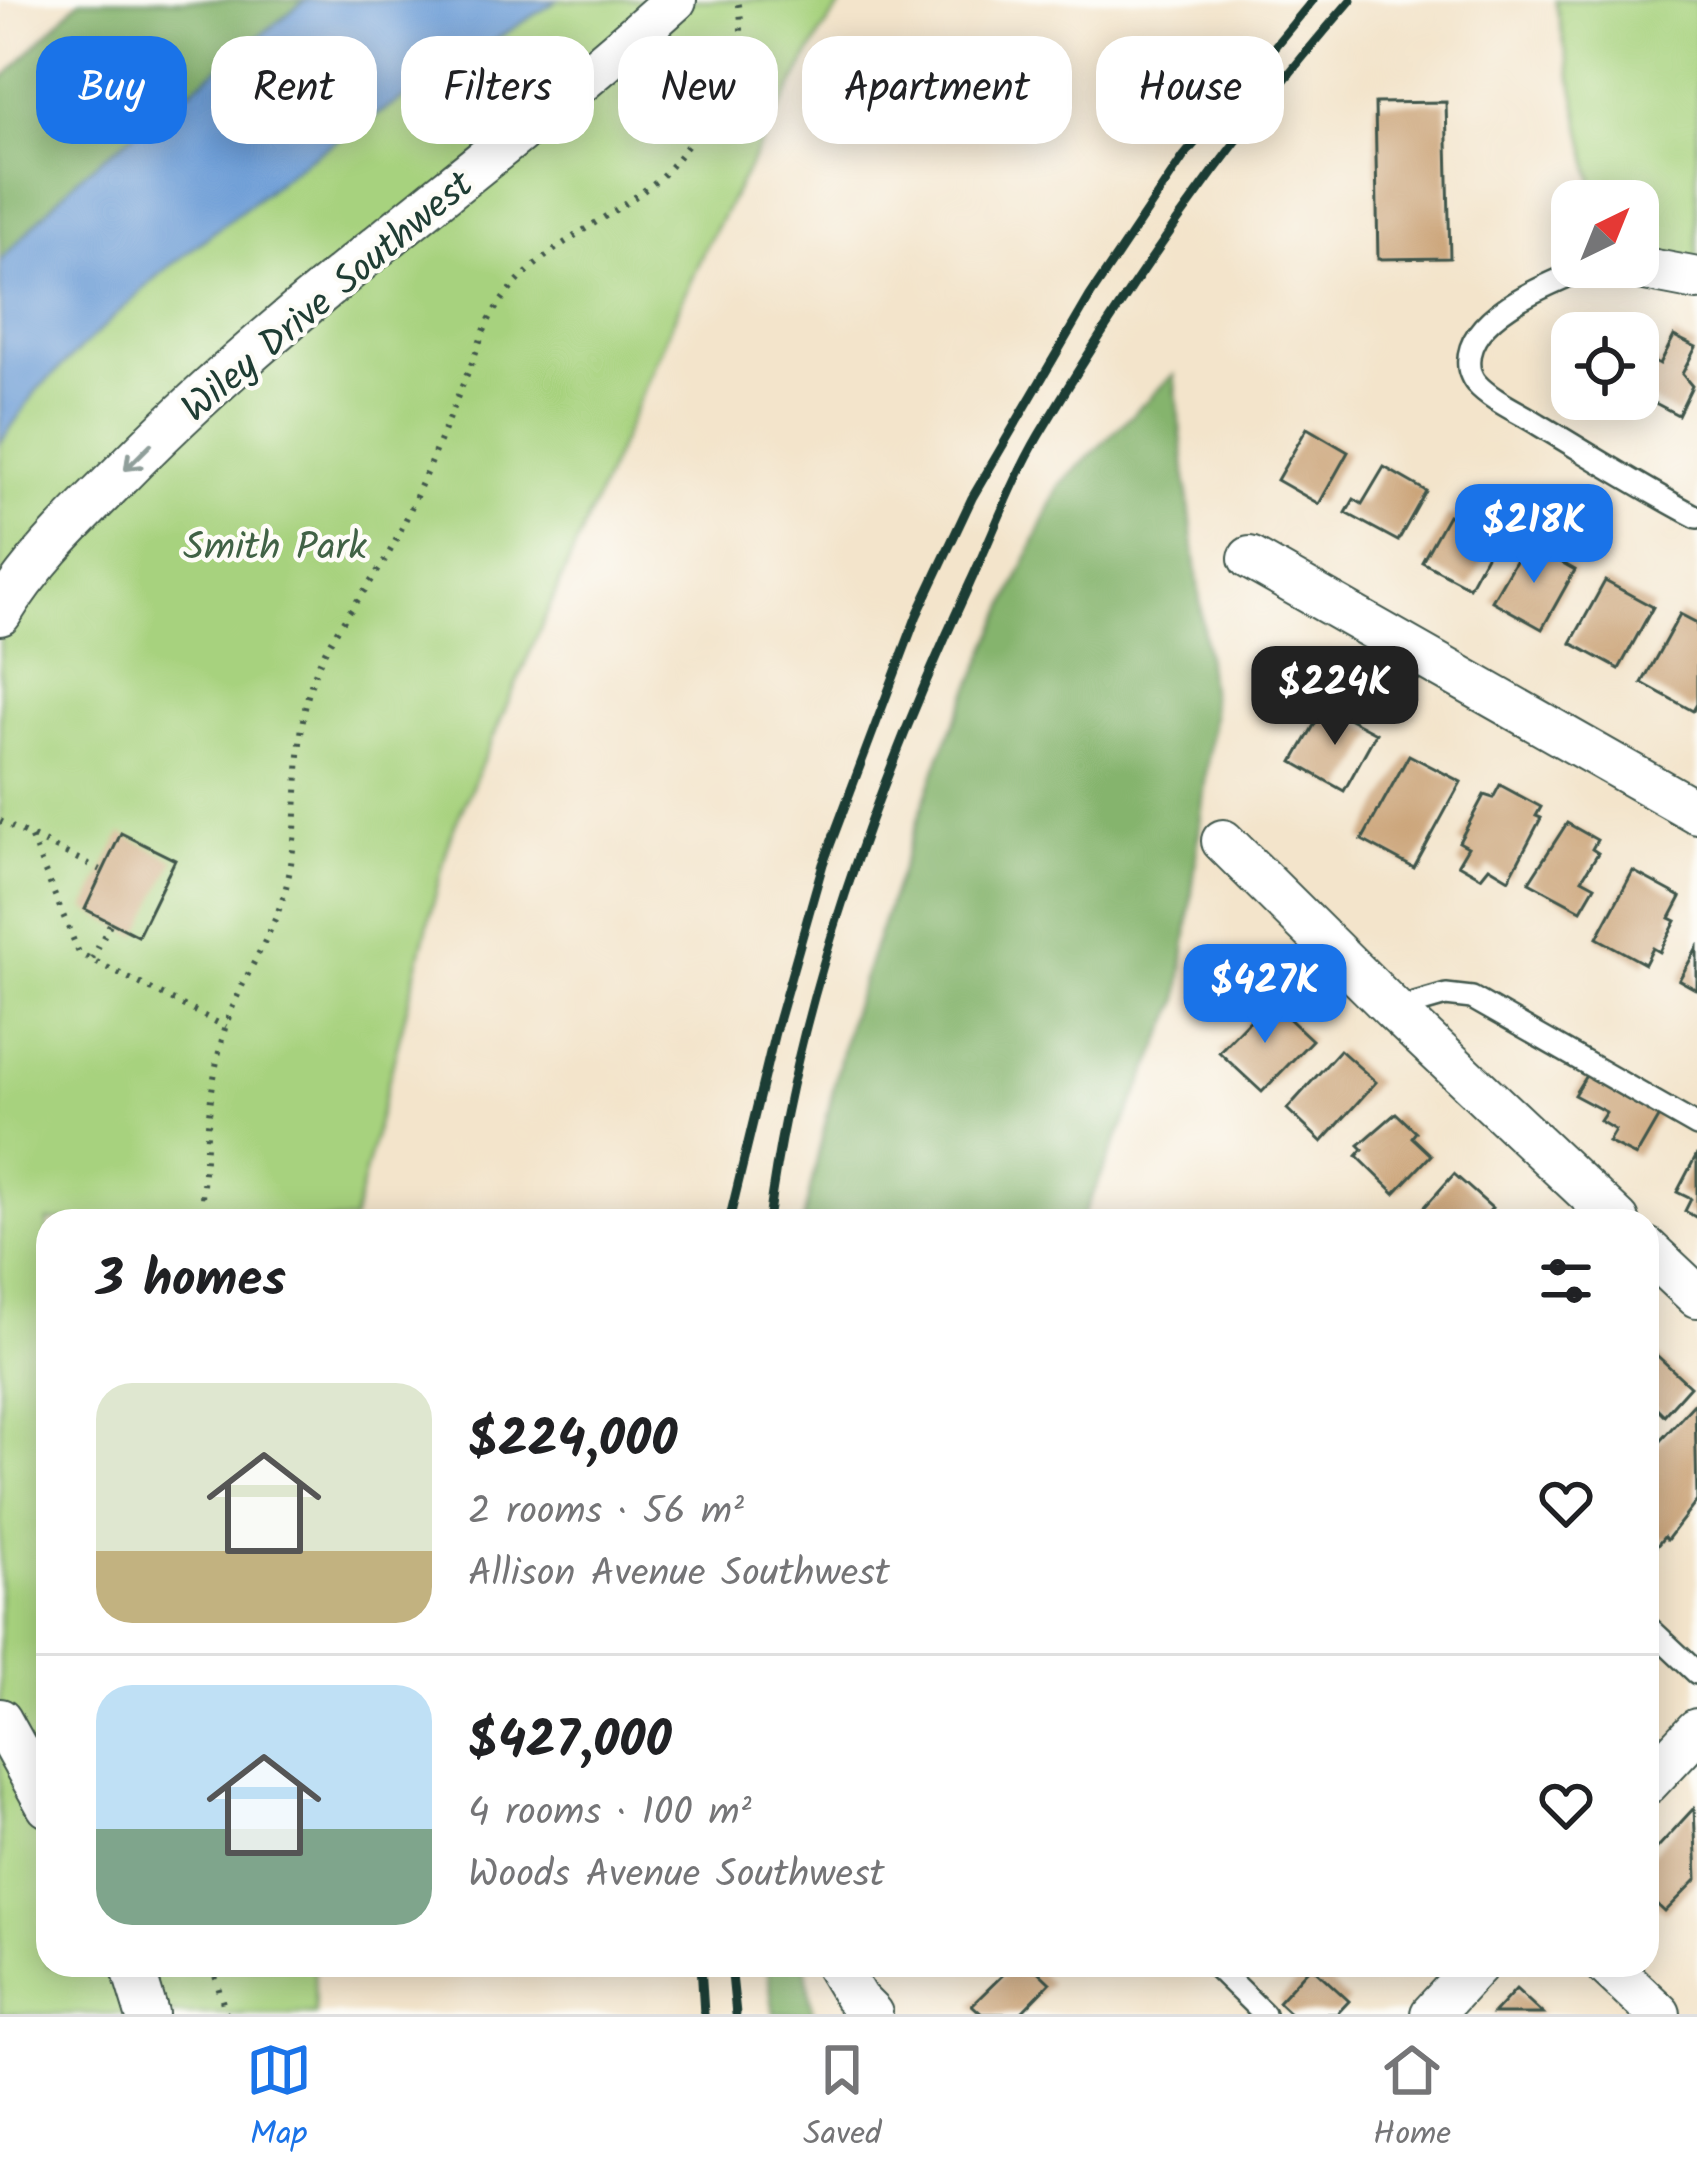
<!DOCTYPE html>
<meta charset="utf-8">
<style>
body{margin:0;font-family:Kalam,sans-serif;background:#f2f2f2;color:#202124;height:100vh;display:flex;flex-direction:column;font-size:45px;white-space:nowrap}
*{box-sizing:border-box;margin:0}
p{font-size:39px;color:#757577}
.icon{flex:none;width:66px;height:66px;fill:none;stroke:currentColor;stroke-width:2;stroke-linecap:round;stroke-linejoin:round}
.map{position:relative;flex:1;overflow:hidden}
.sheet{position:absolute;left:36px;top:1209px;width:1623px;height:768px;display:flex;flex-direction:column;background:#fff;border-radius:36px;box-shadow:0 6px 30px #0003}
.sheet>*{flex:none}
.guide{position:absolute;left:36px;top:36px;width:1626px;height:108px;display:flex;gap:24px}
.needle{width:78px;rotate:43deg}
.buttons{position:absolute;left:1551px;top:180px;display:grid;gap:24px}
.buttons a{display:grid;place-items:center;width:108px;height:108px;border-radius:24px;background:#fff;box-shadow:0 6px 30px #0003;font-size:60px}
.price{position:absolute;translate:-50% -102px;padding:0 27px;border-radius:24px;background:#1a73e8;color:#fff;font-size:39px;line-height:78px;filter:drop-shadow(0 3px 6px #0008)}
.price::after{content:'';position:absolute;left:50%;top:72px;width:36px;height:27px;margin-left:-18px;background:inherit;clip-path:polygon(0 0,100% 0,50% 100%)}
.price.selected{background:#222;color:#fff}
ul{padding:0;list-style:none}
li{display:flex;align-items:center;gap:36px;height:300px;padding:0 60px}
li+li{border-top:3px solid #e0e0e0}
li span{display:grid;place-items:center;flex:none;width:336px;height:240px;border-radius:36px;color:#555}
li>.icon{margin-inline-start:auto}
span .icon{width:144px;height:144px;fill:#fffc;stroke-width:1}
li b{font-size:51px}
h2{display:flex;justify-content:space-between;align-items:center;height:144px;padding:0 60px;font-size:51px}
.pill{padding:0 42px;border-radius:36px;background:#fff;box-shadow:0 6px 30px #0003;font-size:42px;line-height:108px}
.pill.selected{background:#1a73e8;color:#fff}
.menu{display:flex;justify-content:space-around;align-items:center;height:168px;border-top:3px solid #e0e0e0;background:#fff;font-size:33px;color:#757577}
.menu a{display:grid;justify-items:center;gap:6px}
.menu .selected{color:#1a73e8}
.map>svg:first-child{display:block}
</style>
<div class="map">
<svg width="1697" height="2014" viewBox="0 0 1697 2014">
<rect width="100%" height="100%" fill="#fdfcf7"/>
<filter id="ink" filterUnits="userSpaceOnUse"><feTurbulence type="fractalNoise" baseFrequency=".00833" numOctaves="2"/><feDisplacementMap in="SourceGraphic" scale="24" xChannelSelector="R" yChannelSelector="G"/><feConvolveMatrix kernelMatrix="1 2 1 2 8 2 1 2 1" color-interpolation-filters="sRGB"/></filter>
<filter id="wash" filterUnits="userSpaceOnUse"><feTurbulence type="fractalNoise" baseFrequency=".004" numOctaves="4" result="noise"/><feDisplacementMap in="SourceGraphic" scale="48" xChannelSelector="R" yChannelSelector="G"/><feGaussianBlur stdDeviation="2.7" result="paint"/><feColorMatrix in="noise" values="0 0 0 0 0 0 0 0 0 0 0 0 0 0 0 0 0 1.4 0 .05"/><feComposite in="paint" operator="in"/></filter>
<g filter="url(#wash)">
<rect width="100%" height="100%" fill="#f3e4cb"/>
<g fill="#a7d27e" stroke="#638859" stroke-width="3">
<polygon points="558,0 845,0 821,33 704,250 450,837 353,1221 48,1221 48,1965 314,1965 315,2014 0,2014 0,443 37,390 157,276 305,161"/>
<polygon points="1555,0 1697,0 1697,263 1638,257 1638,201 1597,201"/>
</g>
<g fill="#85b46d" stroke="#527850" stroke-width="3">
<polygon points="80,0 306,0 80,176 0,261 0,82"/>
<polygon points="1174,374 1213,715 1179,1001 1081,1221 803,1221 849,1021 940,756 1059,486"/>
<polygon points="767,1965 805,1965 813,2014 774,2014"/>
</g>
<polygon fill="#6c9cd6" stroke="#466c85" stroke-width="3" points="306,0 558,0 305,161 157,276 37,390 0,443 0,261 80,176"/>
<g id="blocks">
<g fill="#caa377">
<polygon points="1446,102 1450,258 1378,259 1375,103"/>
<polygon points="1674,336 1696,347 1682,374 1692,386 1678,415 1638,394 1641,354 1660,364"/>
<polygon points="1307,428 1348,452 1319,504 1277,480"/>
<polygon points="1384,467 1426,491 1398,541 1346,513 1354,499 1362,504"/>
<polygon points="1460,508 1496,528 1490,539 1494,541 1469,587 1422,562 1448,515 1453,518"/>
<polygon points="1526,542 1575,570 1542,629 1492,601"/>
<polygon points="1605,581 1653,607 1619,669 1571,643"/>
<polygon points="1680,614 1697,623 1697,704 1693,711 1642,683"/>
<polygon points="1325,706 1376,733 1344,791 1293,762"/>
<polygon points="1409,755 1461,782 1414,868 1362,840"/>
<polygon points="1500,785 1541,807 1536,816 1541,818 1509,879 1489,867 1481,877 1458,864 1468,847 1459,842 1484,795 1493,798"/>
<polygon points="1567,823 1597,840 1592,849 1598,853 1582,879 1595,886 1581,910 1529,882"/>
<polygon points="121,833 175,860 138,936 85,909"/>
<polygon points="1633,871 1681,897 1670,918 1676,921 1660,952 1653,948 1645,964 1597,938"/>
<polygon points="1697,948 1697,990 1679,980"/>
<polygon points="1269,1000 1312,1040 1262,1092 1219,1052"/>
<polygon points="1340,1050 1376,1082 1322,1142 1287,1109"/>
<polygon points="1590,1069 1662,1111 1636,1156 1608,1142 1615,1130 1600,1121 1606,1112 1574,1095"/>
<polygon points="1396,1113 1416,1132 1412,1137 1431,1155 1395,1193 1357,1156 1363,1149 1359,1145"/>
<polygon points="1697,1154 1697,1218 1685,1211 1691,1199 1677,1192"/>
<polygon points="1454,1174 1492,1208 1481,1221 1416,1221 1414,1219"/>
<polygon points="1649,1348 1690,1386 1664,1415 1657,1408 1647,1418"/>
<polygon points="1695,1403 1697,1501 1667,1540 1664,1537 1655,1548 1647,1541 1647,1455"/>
<polygon points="1694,1808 1697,1879 1665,1912 1647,1895 1647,1859"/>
<polygon points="1013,1965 1031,1965 1050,1983 1020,2014 982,2014 972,2005"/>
<polygon points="1311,1966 1349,2001 1337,2014 1291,2014 1278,2002"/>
<polygon points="1516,1989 1543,2014 1493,2014"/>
</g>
</g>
</g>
<g filter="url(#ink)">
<use href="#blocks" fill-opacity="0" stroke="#3f564b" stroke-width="3"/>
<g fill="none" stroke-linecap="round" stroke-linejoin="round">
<defs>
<g id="service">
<path d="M1590 267C1553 282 1463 315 1469 367 1469 371 1473 380 1476 383 1491 400 1519 412 1538 424 1590 455 1643 489 1697 517"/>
<polyline points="1394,1010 1446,995 1472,998 1697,1126"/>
<polyline points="1647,1626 1697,1673"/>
<polyline points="1214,1965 1264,2014"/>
</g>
<g id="minor">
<polyline points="1634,267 1697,279"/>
<polyline points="1250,558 1697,812"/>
<path d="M0 614C34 557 86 510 132 463 299 294 499 159 675 0"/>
<polyline points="1223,841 1394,1010 1618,1221"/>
<polyline points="1647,1249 1697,1296"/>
<polyline points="0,1720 48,1806"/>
<polyline points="1647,1783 1697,1730"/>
<polyline points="132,1965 147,2014"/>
<polyline points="836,1965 857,2000 871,2014"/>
<polyline points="1607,1965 1659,2014"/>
<polyline points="1432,2014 1477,1965"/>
</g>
</defs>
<use href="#service" stroke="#3f564b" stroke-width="26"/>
<use href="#minor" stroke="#3f564b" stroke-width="46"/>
<g stroke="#3f564b" stroke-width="6" stroke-dasharray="3 9" stroke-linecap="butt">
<polyline points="0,821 30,836 79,953 226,1027"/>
<polyline points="33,837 103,871"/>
<polyline points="92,959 111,922"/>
<path d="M200 1221C206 1159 207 1092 224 1032 238 982 271 941 285 891 304 823 290 752 311 685 328 629 373 588 398 536 424 482 445 425 469 370 478 349 485 322 499 304 541 246 601 225 655 182 683 159 729 89 738 54 742 35 742 19 738 0"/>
<polyline points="212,1965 226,2014"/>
</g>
<use href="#service" stroke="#fff" stroke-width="21"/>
<use href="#minor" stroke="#fff" stroke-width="42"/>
<g stroke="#1f3d34" stroke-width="9">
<polyline points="729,1221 775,1032 823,864 917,615 972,498 1090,296 1184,156 1313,0"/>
<path d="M768 1221C797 1000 877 784 970 583 993 534 1012 481 1039 435 1129 283 1235 133 1351 0"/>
<polyline points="701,1965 704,2014"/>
<polyline points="731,1965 736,2014"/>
</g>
</g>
<defs><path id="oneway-shaft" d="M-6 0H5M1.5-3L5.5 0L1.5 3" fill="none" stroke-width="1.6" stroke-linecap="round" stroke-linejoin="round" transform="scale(3)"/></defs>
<use stroke="#8f9e9a" href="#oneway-shaft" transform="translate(138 457) rotate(135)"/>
</g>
<g text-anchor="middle" stroke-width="9" stroke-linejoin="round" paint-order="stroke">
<g font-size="39" fill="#1f3d34" stroke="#fdfcf7">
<text transform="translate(326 295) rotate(-40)" y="14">Wiley Drive Southwest</text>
</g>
<g font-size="39" fill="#416246" stroke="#fdfcf7">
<text x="275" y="559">Smith Park</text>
</g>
</g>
</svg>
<div class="buttons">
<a><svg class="needle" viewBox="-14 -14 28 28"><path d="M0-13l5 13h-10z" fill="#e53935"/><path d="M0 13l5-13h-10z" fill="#757577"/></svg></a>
<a><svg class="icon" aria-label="locate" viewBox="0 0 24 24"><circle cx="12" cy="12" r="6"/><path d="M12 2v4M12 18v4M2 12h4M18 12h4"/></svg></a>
</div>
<b class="price" style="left:1534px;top:586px">$218K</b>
<b class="price selected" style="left:1335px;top:748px">$224K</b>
<b class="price" style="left:1265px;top:1046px">$427K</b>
<div class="guide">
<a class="pill selected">Buy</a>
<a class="pill">Rent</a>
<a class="pill">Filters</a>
<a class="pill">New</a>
<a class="pill">Apartment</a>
<a class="pill">House</a>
</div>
<section class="sheet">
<h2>3 homes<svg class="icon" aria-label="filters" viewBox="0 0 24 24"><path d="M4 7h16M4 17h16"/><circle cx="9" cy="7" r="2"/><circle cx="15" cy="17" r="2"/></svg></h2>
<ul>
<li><span style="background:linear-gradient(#dfe7d0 70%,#c2b280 0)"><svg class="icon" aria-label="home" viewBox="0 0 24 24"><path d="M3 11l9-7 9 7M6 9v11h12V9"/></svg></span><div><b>$224,000</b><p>2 rooms · 56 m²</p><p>Allison Avenue Southwest</p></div><svg class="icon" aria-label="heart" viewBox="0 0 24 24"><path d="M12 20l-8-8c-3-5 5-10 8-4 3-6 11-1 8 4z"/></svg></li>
<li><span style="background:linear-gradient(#bfe0f5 60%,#7fa58c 0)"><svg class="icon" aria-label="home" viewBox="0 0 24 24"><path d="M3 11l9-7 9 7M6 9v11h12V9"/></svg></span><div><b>$427,000</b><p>4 rooms · 100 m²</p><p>Woods Avenue Southwest</p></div><svg class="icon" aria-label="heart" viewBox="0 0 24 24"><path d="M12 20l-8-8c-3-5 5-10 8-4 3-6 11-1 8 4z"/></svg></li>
</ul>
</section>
</div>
<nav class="menu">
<a class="selected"><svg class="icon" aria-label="map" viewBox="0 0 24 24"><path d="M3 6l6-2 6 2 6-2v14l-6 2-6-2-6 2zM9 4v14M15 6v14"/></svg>Map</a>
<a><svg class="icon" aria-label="saved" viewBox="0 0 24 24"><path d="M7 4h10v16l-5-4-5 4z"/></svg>Saved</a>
<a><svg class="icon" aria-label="home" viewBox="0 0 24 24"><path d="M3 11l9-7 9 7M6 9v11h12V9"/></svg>Home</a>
</nav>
